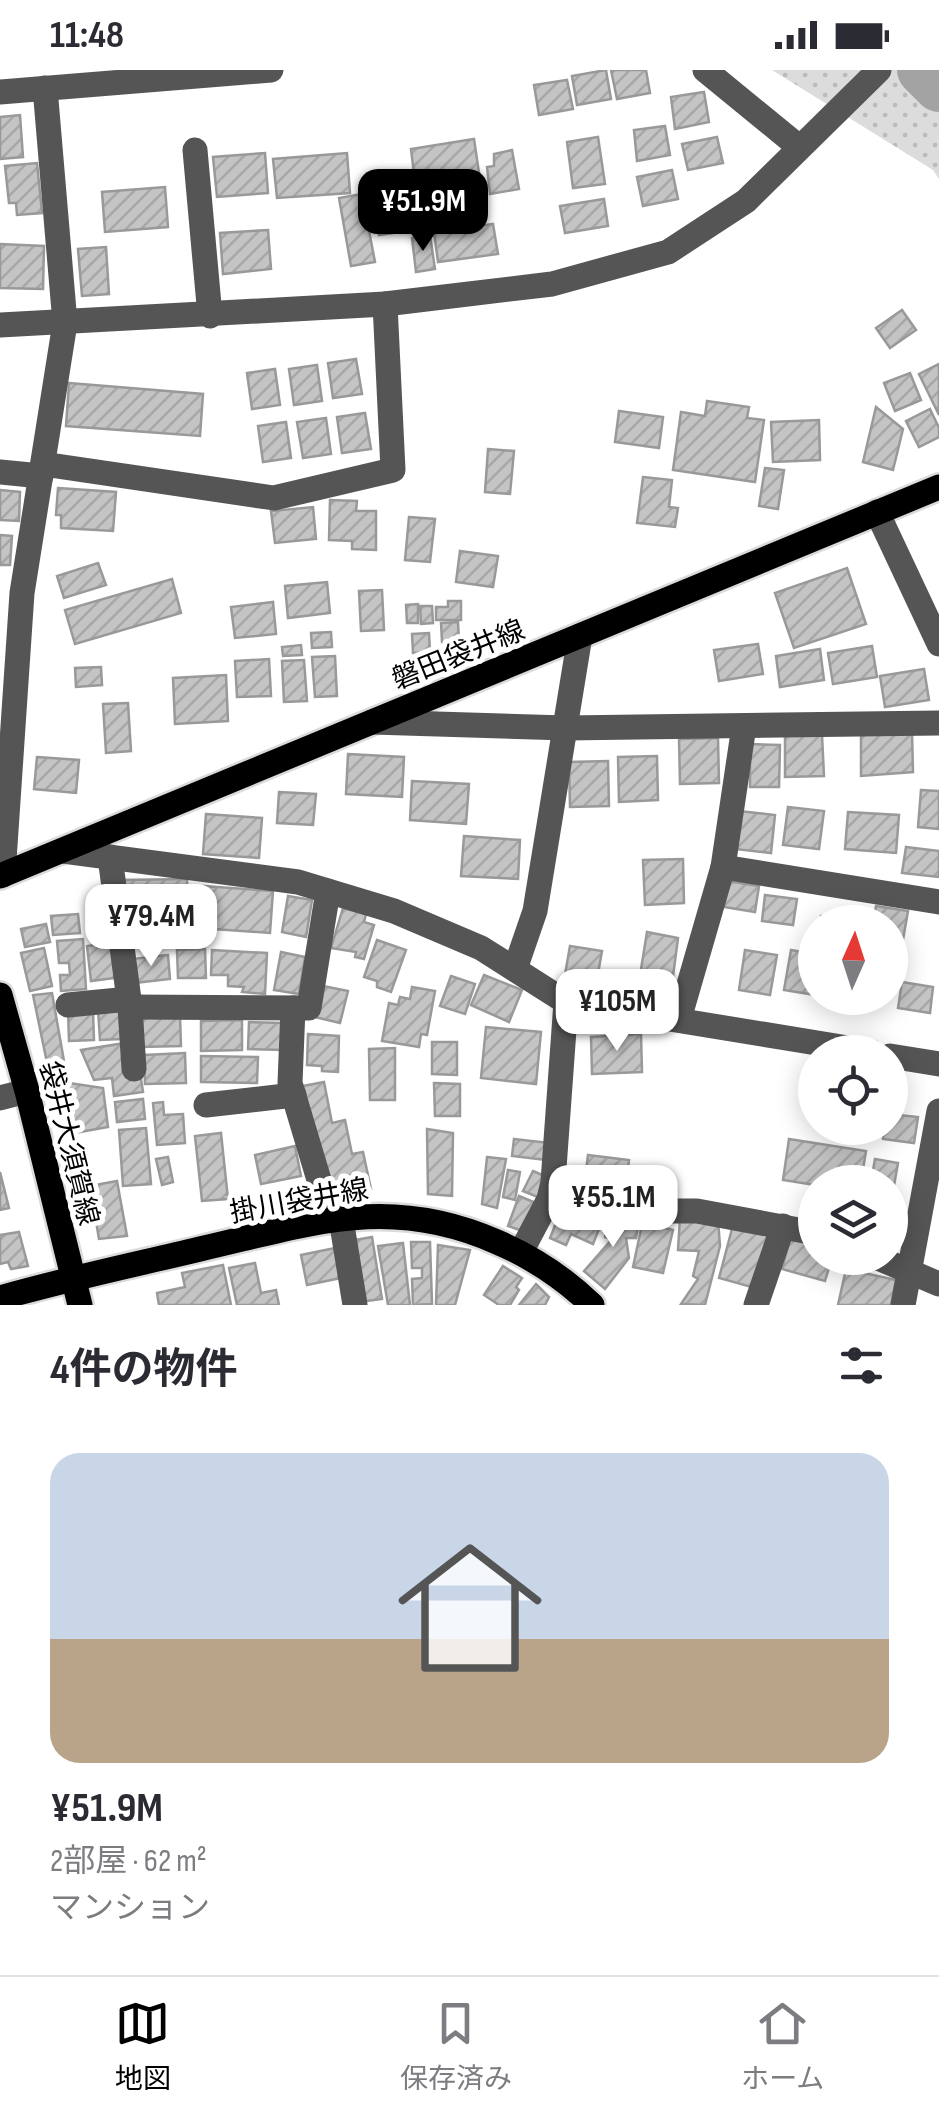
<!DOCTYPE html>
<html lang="ja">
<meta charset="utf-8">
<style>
body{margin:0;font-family:"Sofia Sans Condensed","Noto Sans JP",sans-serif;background:#f2f2f3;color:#2b2b33;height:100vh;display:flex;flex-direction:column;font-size:38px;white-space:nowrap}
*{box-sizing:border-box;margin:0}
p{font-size:32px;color:#7c7c81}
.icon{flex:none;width:55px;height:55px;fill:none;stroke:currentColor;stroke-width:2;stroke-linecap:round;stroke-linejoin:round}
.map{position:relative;height:1235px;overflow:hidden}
.details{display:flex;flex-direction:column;background:#fff;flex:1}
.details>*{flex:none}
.needle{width:65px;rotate:3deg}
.buttons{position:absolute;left:798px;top:835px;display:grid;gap:20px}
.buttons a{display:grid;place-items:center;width:110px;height:110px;border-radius:50%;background:#fff;box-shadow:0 5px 25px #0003;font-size:50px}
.price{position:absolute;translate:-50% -85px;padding:0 22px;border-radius:20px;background:#fff;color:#222;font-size:32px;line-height:65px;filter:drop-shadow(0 2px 5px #0008)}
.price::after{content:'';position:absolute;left:50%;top:60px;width:30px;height:22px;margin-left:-15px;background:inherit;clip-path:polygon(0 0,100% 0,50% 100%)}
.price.current{background:#000;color:#fff}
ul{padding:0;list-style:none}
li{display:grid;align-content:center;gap:20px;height:530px;padding:0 50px}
li span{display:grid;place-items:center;height:310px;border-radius:30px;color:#555}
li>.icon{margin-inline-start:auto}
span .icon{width:180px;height:180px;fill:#fffc;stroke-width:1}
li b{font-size:42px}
h2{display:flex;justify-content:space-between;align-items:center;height:120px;padding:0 50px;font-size:42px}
.status{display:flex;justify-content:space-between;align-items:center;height:70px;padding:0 50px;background:#fff;direction:ltr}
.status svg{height:28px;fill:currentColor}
.menu{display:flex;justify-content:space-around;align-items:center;height:140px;border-top:2px solid #e1e1e2;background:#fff;font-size:28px;color:#7c7c81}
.menu a{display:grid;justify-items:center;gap:5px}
.menu .current{color:#000}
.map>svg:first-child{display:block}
</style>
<div class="status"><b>11:48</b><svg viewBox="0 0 49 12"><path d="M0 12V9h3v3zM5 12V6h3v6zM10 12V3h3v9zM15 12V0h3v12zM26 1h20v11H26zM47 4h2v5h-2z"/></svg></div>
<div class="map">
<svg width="939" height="1235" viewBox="0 0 939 1235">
<defs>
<pattern id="grass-dots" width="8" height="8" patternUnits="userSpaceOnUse" patternTransform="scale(2.5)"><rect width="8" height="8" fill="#dcdcdc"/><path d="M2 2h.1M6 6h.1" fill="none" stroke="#bbb" stroke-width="1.8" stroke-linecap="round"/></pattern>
<pattern id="building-hatch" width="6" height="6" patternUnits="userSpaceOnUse" patternTransform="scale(2.5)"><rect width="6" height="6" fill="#c4c4c4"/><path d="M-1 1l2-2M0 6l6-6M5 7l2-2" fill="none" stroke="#a7a7a7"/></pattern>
</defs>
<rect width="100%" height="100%" fill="#fff"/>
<polygon fill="url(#grass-dots)" points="772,0 913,0 939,22 939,109 933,100"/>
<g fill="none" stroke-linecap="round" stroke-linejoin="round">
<polyline stroke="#a3a3a3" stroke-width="50" points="922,0 939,17"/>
</g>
<g fill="url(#building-hatch)" stroke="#999" stroke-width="2.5">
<polygon points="606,0 611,29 577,35 572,6"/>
<polygon points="611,0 646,0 650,23 617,29"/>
<polygon points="567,10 573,39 539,45 534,15"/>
<polygon points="704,22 709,52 675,59 671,27"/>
<polygon points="20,45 23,87 0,89 0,47"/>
<polygon points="665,56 670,85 637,91 634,60"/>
<polygon points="598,67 605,114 573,118 567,72"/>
<polygon points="717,67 723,93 688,100 682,74"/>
<polygon points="474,69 482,123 434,131 429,100 414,104 411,79"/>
<polygon points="512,80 519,119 490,124 487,97 494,96 494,84"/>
<polygon points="265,83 268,123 217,127 213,87"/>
<polygon points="347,83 350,123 277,128 273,89"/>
<polygon points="37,93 42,143 17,145 16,133 9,133 5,96"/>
<polygon points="672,100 678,129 643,136 637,107"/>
<polygon points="165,117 168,157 105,162 102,122"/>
<polygon points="362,124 375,192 351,196 339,128"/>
<polygon points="414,124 420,159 379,165 374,130"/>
<polygon points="604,129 608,156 565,163 560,136"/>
<polygon points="493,154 498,184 438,192 434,162"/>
<polygon points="268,160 271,199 223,204 220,163"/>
<polygon points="430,165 435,199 416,202 412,168"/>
<polygon points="0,174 44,176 43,219 0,218"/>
<polygon points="106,177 109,224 82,226 78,179"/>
<polygon points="902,240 916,260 890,278 876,258"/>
<polygon points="356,289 362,324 333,328 328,293"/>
<polygon points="939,294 939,345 919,304"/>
<polygon points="317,295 322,331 294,335 289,299"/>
<polygon points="275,299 280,335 252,339 247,303"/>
<polygon points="910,303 921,330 895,341 884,313"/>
<polygon points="69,313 203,324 200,366 66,356"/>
<polygon points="707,331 749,337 747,348 764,350 755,412 673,400 681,342 705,346"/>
<polygon points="876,337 903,359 893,400 863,392"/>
<polygon points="930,339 939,358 939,367 919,377 906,351"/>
<polygon points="619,341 663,347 659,378 615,372"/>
<polygon points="365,343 371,379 342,383 337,347"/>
<polygon points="326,348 331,384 303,388 297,352"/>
<polygon points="819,350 820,390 773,392 771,352"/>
<polygon points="286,352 291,388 263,392 258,356"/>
<polygon points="488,379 514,381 510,424 485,422"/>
<polygon points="765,398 784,400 778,439 759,436"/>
<polygon points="643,407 672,410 669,437 678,438 675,457 637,453"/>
<polygon points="58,418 116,422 113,461 61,458 61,445 56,445"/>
<polygon points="0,420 20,422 19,451 0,450"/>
<polygon points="330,430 357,431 356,441 376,441 376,480 352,479 352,471 329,470"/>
<polygon points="313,437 316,469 275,473 271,441"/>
<polygon points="409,447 435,449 430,492 405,490"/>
<polygon points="0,465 12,466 10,495 0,495"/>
<polygon points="460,481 498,486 493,517 456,512"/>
<polygon points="98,493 106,515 64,528 57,506"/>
<polygon points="847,498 866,554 794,578 775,523"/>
<polygon points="172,509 181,543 75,574 65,540"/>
<polygon points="327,512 330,543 288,548 285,516"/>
<polygon points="382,520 384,560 361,561 359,521"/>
<polygon points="448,531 461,531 461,550 436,550 436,537 448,537"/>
<polygon points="273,532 276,564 235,568 231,537"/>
<polygon points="418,534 418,553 407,553 406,535"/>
<polygon points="420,536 432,536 433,553 421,554"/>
<polygon points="458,552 459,571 442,572 441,553"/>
<polygon points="331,562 332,577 312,578 311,563"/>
<polygon points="429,563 430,582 413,583 412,564"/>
<polygon points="758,574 763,604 719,611 714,580"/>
<polygon points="301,575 302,585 283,586 282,577"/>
<polygon points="872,576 877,607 833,614 828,583"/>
<polygon points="820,579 824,610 780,617 776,586"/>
<polygon points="335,586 337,626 315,627 312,587"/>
<polygon points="269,589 271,626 237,627 235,591"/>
<polygon points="304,590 307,631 284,632 282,591"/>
<polygon points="101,597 102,615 76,617 75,598"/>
<polygon points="924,599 929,630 885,637 880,606"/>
<polygon points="226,605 228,651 175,654 173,608"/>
<polygon points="128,633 131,681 106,683 103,634"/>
<polygon points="912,661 913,702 861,706 861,663"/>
<polygon points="785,665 822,665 824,706 785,707"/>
<polygon points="718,668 719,713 680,714 679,669"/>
<polygon points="750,674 780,675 779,717 750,717"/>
<polygon points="348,684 404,687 402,727 346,724"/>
<polygon points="657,686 658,730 619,732 618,687"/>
<polygon points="37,687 79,690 76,723 34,719"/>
<polygon points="608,691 609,736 570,737 569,692"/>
<polygon points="412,711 469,714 466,754 410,750"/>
<polygon points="921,720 939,721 939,759 918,757"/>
<polygon points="279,722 316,724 313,755 277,753"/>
<polygon points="788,737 824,741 819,779 783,775"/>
<polygon points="739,741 775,745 771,783 735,779"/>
<polygon points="848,742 899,745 896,783 845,779"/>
<polygon points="206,744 262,748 259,788 203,784"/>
<polygon points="464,766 520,770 518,809 461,806"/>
<polygon points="906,777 939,781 939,807 902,803"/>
<polygon points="683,789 684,833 645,835 643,790"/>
<polygon points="187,809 188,849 119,850 119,810"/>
<polygon points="727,811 759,816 755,842 724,837"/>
<polygon points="204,816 273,821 270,863 200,858"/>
<polygon points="765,825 797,829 793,855 762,851"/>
<polygon points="288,826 312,830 306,867 282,862"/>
<polygon points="876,836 908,841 901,881 890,879 890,852 873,852"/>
<polygon points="343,838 366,844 364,852 374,855 364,889 355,887 356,882 331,878"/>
<polygon points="78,844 80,863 53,865 51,846"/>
<polygon points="821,846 852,850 852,852 820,852"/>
<polygon points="46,854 50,872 25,877 21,859"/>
<polygon points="647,862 678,868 671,922 638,918"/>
<polygon points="83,869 86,919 61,921 60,905 70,905 69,893 59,893 57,871"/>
<polygon points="377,870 406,880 391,922 377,917 377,911 364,907"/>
<polygon points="111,873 115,908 91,911 87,876"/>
<polygon points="570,876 602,881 595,921 563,916"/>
<polygon points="44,878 52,916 30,921 21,883"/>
<polygon points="205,879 206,908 178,908 177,880"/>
<polygon points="212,880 267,883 265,924 242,922 244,917 228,916 228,905 211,905"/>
<polygon points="745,880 777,885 770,925 739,920"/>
<polygon points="791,880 815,884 815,925 784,920"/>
<polygon points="281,882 305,887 299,924 274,920"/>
<polygon points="168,885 170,909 134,913 132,889"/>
<polygon points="484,905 522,920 509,952 471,935"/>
<polygon points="451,906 475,914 465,944 440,936"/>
<polygon points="902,912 933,917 930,943 898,938"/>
<polygon points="323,916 348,921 340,953 315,947"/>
<polygon points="412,917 435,921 427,965 421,964 419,977 382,971 389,933 398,935 400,927 410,929"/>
<polygon points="52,923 67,1008 51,1012 33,925"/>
<polygon points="119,939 121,969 100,970 98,940"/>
<polygon points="93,941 94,970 69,971 68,942"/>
<polygon points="180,946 181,976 140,977 139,948"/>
<polygon points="242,950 242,980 201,981 201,951"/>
<polygon points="249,952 284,953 283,980 248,979"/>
<polygon points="486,957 541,962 536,1014 481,1008"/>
<polygon points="308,964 339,966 338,1002 322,1001 322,996 307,995"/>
<polygon points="641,964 642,1002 592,1004 591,967"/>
<polygon points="432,972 457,972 457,1005 432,1004"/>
<polygon points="125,973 140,1002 143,1022 114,1026 112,1008 94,1010 81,980"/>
<polygon points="395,978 395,1030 370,1030 369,979"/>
<polygon points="185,983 186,1013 145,1014 144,985"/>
<polygon points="201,986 258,987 257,1013 201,1012"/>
<polygon points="813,990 815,990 815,1016 809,1015"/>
<polygon points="324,1012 332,1053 345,1050 352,1084 363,1082 371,1119 334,1127 303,1016"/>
<polygon points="69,1013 103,1018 108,1057 69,1064 51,1015"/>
<polygon points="434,1013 460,1014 460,1046 435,1046"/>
<polygon points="143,1029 145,1049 117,1052 115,1032"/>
<polygon points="163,1032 164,1045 183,1044 185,1073 157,1075 153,1033"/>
<polygon points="890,1044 918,1047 914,1073 883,1069 884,1058 890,1058"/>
<polygon points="146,1058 151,1114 123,1116 119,1060"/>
<polygon points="427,1059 453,1063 452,1126 428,1124"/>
<polygon points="221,1063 228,1129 202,1131 195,1066"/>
<polygon points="514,1069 550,1073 547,1090 512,1086"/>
<polygon points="789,1069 866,1081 861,1112 815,1115 783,1110"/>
<polygon points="295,1076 301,1106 261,1114 255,1085"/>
<polygon points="588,1085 629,1090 625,1122 584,1117"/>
<polygon points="168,1087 173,1112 162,1115 156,1089"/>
<polygon points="487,1087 506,1089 497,1138 482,1134"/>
<polygon points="875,1089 898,1093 892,1127 890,1112 871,1112"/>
<polygon points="508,1100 520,1102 515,1130 503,1127"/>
<polygon points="533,1101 549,1108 540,1128 523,1121"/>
<polygon points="0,1102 9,1138 0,1140"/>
<polygon points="117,1111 127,1166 99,1169 90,1116"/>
<polygon points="519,1126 536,1133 525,1162 508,1156"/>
<polygon points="562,1138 601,1154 593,1174 571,1164 566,1175 550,1168"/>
<polygon points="644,1145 663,1149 661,1157 673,1160 663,1203 633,1197"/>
<polygon points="608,1146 639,1150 636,1168 626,1168 629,1188 605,1219 584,1201 612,1169 605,1167"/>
<polygon points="680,1147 718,1150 720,1176 705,1235 681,1234 698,1209 693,1206 699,1181 678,1180"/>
<polygon points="733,1155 769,1164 755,1218 719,1208"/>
<polygon points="19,1162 28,1196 11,1199 8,1192 0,1194 0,1165"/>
<polygon points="791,1166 815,1173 815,1188 832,1188 825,1211 782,1199"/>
<polygon points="372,1167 382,1229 366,1231 355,1170"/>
<polygon points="411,1172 430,1172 432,1234 413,1235 412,1209 422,1208 422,1198 412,1198"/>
<polygon points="403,1173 410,1235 388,1235 378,1176"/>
<polygon points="438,1175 470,1180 455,1235 436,1235"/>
<polygon points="335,1178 341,1208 307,1215 301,1185"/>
<polygon points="255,1193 261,1223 276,1220 279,1235 237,1235 229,1198"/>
<polygon points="223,1195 231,1235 159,1235 157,1223 185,1217 182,1203"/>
<polygon points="503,1196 522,1208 516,1217 519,1220 510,1235 499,1235 484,1225"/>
<polygon points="846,1199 896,1210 891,1235 838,1235"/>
<polygon points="536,1214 549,1227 545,1235 519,1235"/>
</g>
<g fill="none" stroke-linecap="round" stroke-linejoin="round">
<defs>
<g id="major">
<polyline points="0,806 939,417"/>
<polyline points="0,925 27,1021 80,1235"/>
<path d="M0 1228C66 1209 133 1195 200 1179 310 1154 388 1124 497 1172 532 1187 564 1208 592 1235"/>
</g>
</defs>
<use href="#major" stroke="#dbdbdb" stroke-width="30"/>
<g stroke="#555" stroke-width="25">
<polyline points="705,0 799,77"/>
<polyline points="0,22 271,0"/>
<polyline points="195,80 210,246"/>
<polyline points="0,255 385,234 552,214 668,182 746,131 879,0"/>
<polyline points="43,394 274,428 393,400 385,234"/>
<polyline points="0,402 41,406"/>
<polyline points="877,442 939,574"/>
<polyline points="372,652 566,658 939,653"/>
<polyline points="63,781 298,812 394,841 481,878 566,932 872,982"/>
<polyline points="110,787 130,937 134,999"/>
<polyline points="723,797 939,832"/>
<polyline points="3,805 22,523 65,253 45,18"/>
<polyline points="515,899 535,841 580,566"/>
<polyline points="68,935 129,929"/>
<polyline points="130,937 309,938 328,821"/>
<polyline points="293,938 290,1013 331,1150"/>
<polyline points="679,949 723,797 744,656"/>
<polyline points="890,986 939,994"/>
<polyline points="0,1028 27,1021"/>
<polyline points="206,1035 294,1025"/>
<polyline points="549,1129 646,1141 697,1141 815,1163"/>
<polyline points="341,1149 355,1235"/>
<polyline points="521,1182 549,1129 553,1112 566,932"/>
<polyline points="878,1188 939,1214"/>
<polyline points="756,1235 783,1156"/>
<polyline points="903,1235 939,1041"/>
</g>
<use href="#major" stroke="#000" stroke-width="25"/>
</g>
<g text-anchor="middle" stroke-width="10" stroke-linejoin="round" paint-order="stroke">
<g font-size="28" fill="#000" stroke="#fff">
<text transform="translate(458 584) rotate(-22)" y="10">磐田袋井線</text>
<text transform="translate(70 1073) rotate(76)" y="10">袋井大須賀線</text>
<text transform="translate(299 1130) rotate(-10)" y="10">掛川袋井線</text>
</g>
</g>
</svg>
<div class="buttons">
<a><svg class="needle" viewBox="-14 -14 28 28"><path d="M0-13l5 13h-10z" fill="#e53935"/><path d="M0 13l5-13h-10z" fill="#7c7c81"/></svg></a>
<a><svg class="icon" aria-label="locate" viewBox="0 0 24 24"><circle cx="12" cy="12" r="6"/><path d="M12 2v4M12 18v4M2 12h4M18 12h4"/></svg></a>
<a><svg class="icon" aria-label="layers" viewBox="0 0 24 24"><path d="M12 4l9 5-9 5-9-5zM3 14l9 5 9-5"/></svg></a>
</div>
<b class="price current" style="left:423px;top:184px">¥51.9M</b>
<b class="price" style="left:151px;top:899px">¥79.4M</b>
<b class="price" style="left:617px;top:984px">¥105M</b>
<b class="price" style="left:613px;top:1180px">¥55.1M</b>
</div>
<section class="details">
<h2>4件の物件<svg class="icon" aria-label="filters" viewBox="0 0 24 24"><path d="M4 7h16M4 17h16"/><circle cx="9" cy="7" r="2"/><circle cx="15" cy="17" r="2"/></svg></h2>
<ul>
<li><span style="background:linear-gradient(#c9d6e8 60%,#b9a48a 0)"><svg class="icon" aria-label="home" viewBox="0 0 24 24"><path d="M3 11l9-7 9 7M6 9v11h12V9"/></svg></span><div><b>¥51.9M</b><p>2部屋 · 62 m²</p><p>マンション</p></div></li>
</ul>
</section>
<nav class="menu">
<a class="current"><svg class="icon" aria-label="map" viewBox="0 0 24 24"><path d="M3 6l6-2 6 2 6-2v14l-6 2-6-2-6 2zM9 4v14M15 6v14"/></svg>地図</a>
<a><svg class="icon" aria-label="saved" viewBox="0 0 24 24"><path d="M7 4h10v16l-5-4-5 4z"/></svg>保存済み</a>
<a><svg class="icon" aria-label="home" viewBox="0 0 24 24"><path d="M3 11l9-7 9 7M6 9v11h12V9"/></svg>ホーム</a>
</nav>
